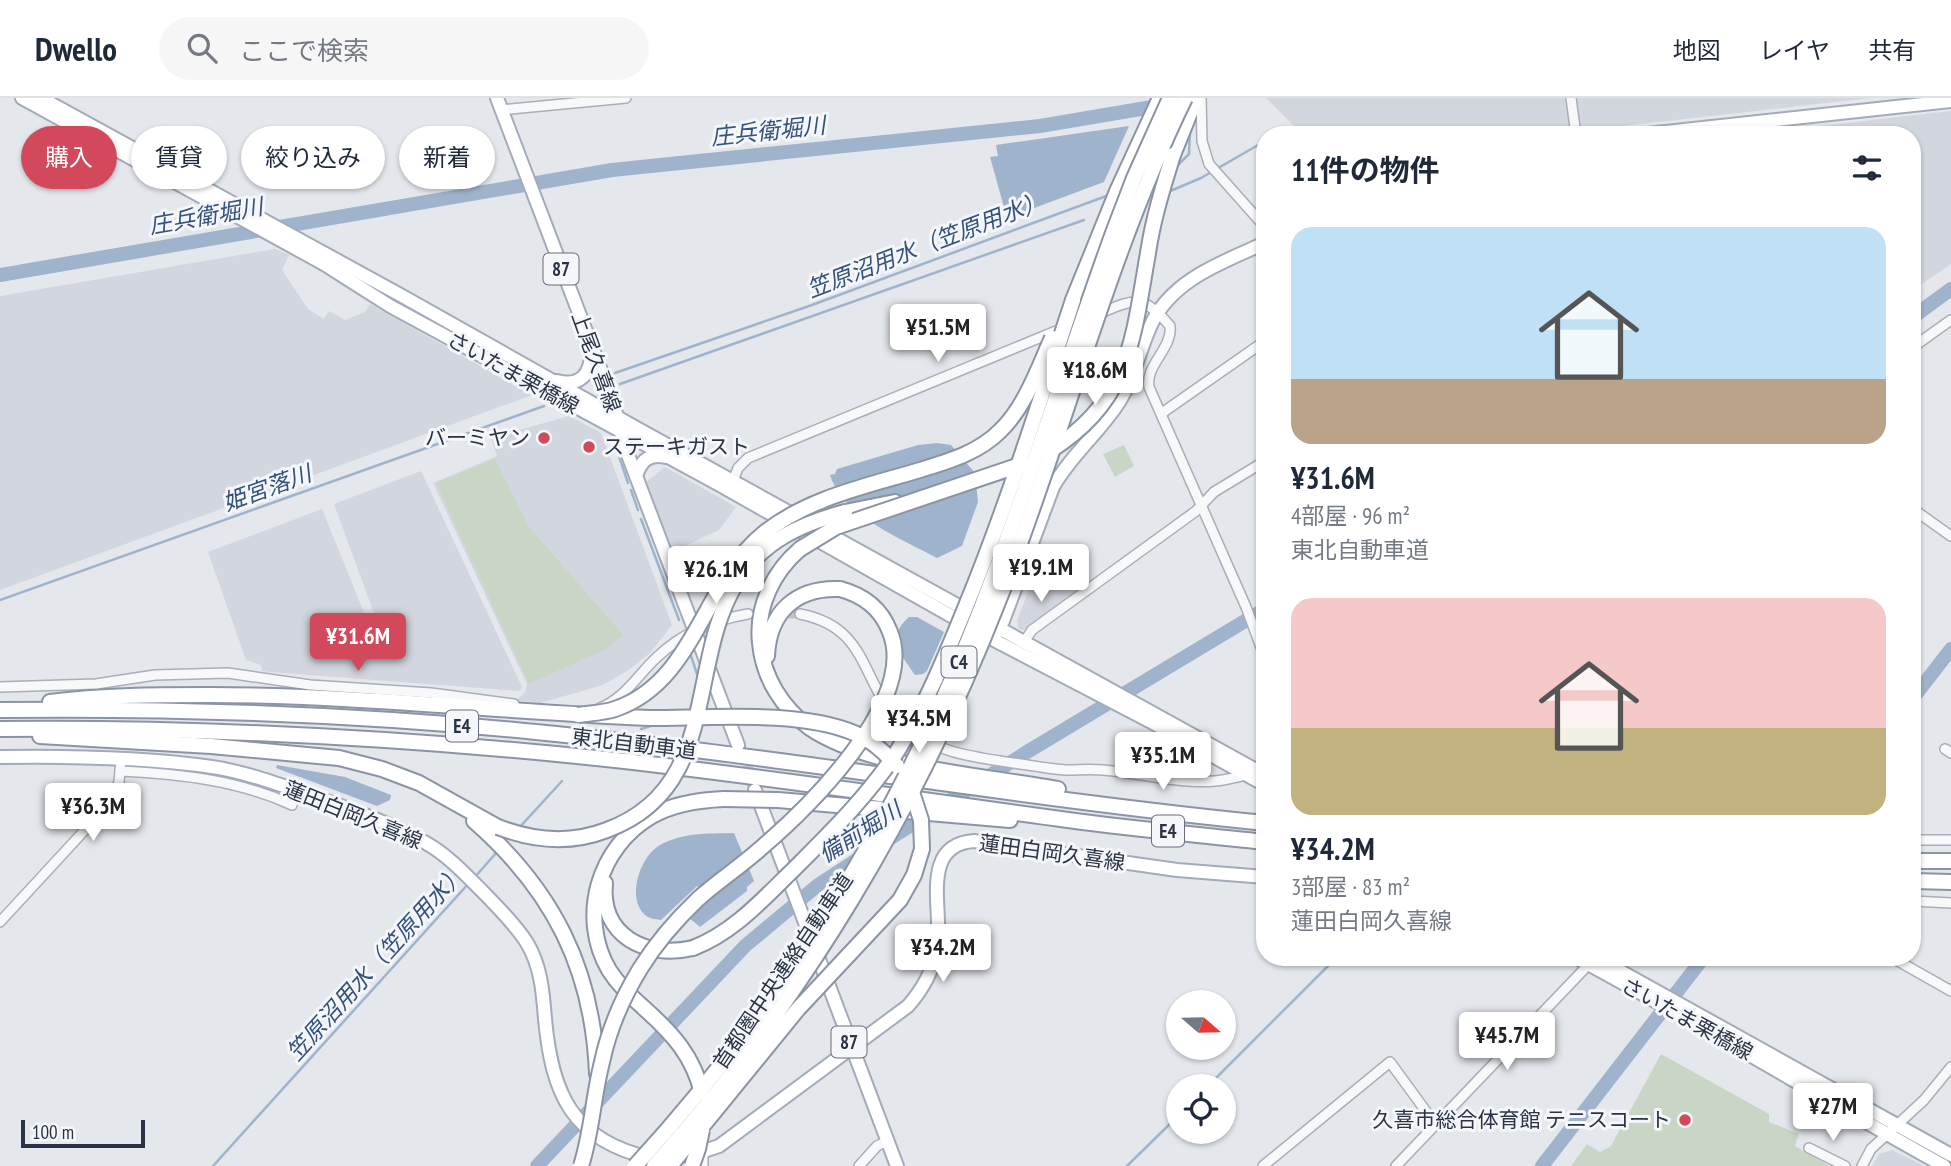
<!DOCTYPE html>
<html lang="ja">
<meta charset="utf-8">
<style>
body{margin:0;font-family:"PT Sans Narrow","Noto Sans JP",sans-serif;background:#f6f6f7;color:#1f2937;height:100vh;display:flex;flex-direction:column;font-size:26px;white-space:nowrap}
*{box-sizing:border-box;margin:0}
p{font-size:23px;color:#747a83}
.icon{flex:none;width:38px;height:38px;fill:none;stroke:currentColor;stroke-width:2;stroke-linecap:round;stroke-linejoin:round}
.map{position:relative;flex:1;overflow:hidden}
.panel{position:absolute;left:1256px;top:28px;width:665px;height:840px;display:flex;flex-direction:column;background:#fff;border-radius:28px;box-shadow:0 2px 5px #0004}
.panel>*{flex:none}
.banner{position:absolute;left:21px;top:28px;width:665px;height:63px;display:flex;gap:14px}
.needle{width:46px;rotate:110deg}
.tools{position:absolute;left:1166px;top:892px;display:grid;gap:14px}
.tools a{display:grid;place-items:center;width:70px;height:70px;border-radius:50%;background:#fff;box-shadow:0 2px 5px #0004;font-size:35px}
.scale{position:absolute;left:21px;bottom:18px;width:124px;box-sizing:border-box;padding-left:7px;border:4px solid #2b3445;border-top:0;font-size:19px;line-height:24px;white-space:nowrap;color:#2b3445;-webkit-text-stroke:5px #f4f6f9;paint-order:stroke}
.price{position:absolute;translate:-50% -60px;padding:0 16px;border-radius:7px;background:#fff;color:#222;font-size:23px;line-height:46px;filter:drop-shadow(0 2px 4px #0008)}
.price::after{content:'';position:absolute;left:50%;top:42px;width:21px;height:16px;margin-left:-10px;background:inherit;clip-path:polygon(0 0,100% 0,50% 100%)}
.price.on{background:#d1495b;color:#fff}
ul{padding:0;list-style:none}
li{display:grid;align-content:center;gap:14px;height:371px;padding:0 35px}
li span{display:grid;place-items:center;height:217px;border-radius:21px;color:#555}
li>.icon{margin-inline-start:auto}
span .icon{width:126px;height:126px;fill:#fffc;stroke-width:1}
li b{font-size:30px}
h2{display:flex;justify-content:space-between;align-items:center;height:84px;padding:0 35px;font-size:30px}
.pill{padding:0 24px;border-radius:32px;background:#fff;box-shadow:0 2px 5px #0004;font-size:24px;line-height:63px}
.pill.on{background:#d1495b;color:#fff}
header{display:flex;align-items:center;gap:42px;box-sizing:border-box;height:98px;padding:0 35px;background:#fff;border-bottom:2px solid #e0e1e3}
header strong{font-size:33px}
nav{display:flex;gap:38px;margin-inline-start:auto;font-size:24px}
.search{width:490px;height:63px;background:#f6f6f7;display:flex;align-items:center;gap:18px;box-sizing:border-box;padding:0 24px;border-radius:38px;color:#747a83;font-size:26px}
.map>svg:first-child{display:block}
</style>
<header>
<strong>Dwello</strong>
<div class="search"><svg class="icon" aria-label="search" viewBox="0 0 24 24"><circle cx="10" cy="10" r="6"/><path d="M15 15l6 6"/></svg>ここで検索</div>
<nav><a>地図</a><a>レイヤ</a><a>共有</a></nav>
</header>
<div class="map">
<svg width="1951" height="1068" viewBox="0 0 1951 1068">
<rect width="100%" height="100%" fill="#e4e7ec"/>
<g fill="#d2d6de">
<polygon points="1266,0 1870,0 1543,37 1303,37"/>
<polygon points="1951,13 1951,166 1913,192 1913,37 1740,37"/>
<polygon points="275,151 289,157 282,172 308,211 324,221 329,213 345,222 365,214 370,206 532,297 0,492 0,198"/>
<polygon points="569,318 601,335 672,527 650,555 630,571 603,587 540,605 517,602 525,594 527,586 433,385 497,358 491,340"/>
<polygon points="665,369 736,409 719,432 672,454 646,384"/>
<polygon points="421,373 522,589 520,593 270,574 262,573 261,567 246,562 208,454 322,411 367,522 375,518 334,406"/>
<polygon points="1046,447 1081,491 1030,528 1023,532 1019,531 1017,523"/>
<polygon points="1892,1052 1924,1068 1872,1068 1879,1056"/>
</g>
<g fill="#c9d6c5">
<polygon points="1124,347 1134,368 1115,379 1103,356"/>
<polygon points="495,361 529,429 623,537 608,550 529,586 436,385"/>
<polygon points="1661,956 1769,1016 1769,1024 1799,1036 1795,1048 1829,1068 1571,1068 1587,1046 1600,1054 1611,1048"/>
</g>
<g fill="#9fb4cc">
<polygon points="1129,28 1104,84 1007,120 990,59 998,58 996,47"/>
<path d="M937 345 951 347 975 375 978 404 962 448 937 460C902 441 843 418 830 377L835 376 837 371 918 347Z"/>
<path d="M909 519H917L944 534 927 573 923 576 915 577C902 558 885 539 909 519Z"/>
<polygon points="277,667 345,679 391,697 390,702 377,708 276,670"/>
<path d="M734 735 754 783 747 789V793L700 829 687 818 707 799 697 788 661 822C656 821 649 821 645 817 626 800 640 758 660 747 684 734 707 736 734 735Z"/>
</g>
<g fill="none" stroke-linecap="round" stroke-linejoin="round">
<g stroke="#9fb4cc" stroke-width="2.5">
<polyline points="1277,37 1285,32"/>
<polyline points="1176,69 1189,56 1190,32"/>
<polyline points="1168,94 1201,80 1265,43"/>
<polyline points="615,275 812,207 1109,97"/>
<polyline points="620,286 1084,122"/>
<polyline points="595,287 599,297"/>
<polyline points="616,349 628,385"/>
<polyline points="631,392 638,412"/>
<polyline points="641,421 679,522"/>
<polyline points="0,502 544,308"/>
<polyline points="690,555 699,582"/>
<polyline points="641,631 657,626"/>
<polyline points="518,731 562,683"/>
<polyline points="474,780 497,754"/>
<polyline points="1207,989 1337,859"/>
<polyline points="213,1068 469,785"/>
<polyline points="1127,1068 1178,1018"/>
</g>
<g stroke="#9fb4cc" stroke-width="14">
<polyline points="0,177 612,72 1040,28 1164,7"/>
<polyline points="1913,219 1951,191"/>
<polyline points="1913,600 1951,551"/>
<polyline points="881,746 1027,654 1265,511"/>
<polyline points="537,1068 745,848 818,787 864,757"/>
<polyline points="1542,1068 1704,859"/>
</g>
<polyline stroke="#bfc3cb" stroke-width="9" stroke-dasharray="9 4.5" stroke-linecap="butt" points="748,516 800,516"/>
<polyline stroke="#bfc3cb" stroke-width="12" stroke-dasharray="12 6" stroke-linecap="butt" points="740,650 755,692"/>
<defs>
<g id="minor">
<polyline points="1201,0 1202,43 1209,66 1265,129"/>
<polyline points="1571,0 1576,37"/>
<polyline points="501,12 626,0"/>
<path d="M1098 216C1135 201 1142 195 1170 228 1173 250 1145 267 1149 289L1246 509 1265 560"/>
<polyline points="1913,249 1951,222"/>
<polyline points="1162,315 1265,243"/>
<polyline points="733,383 738,370 748,360 1056,233"/>
<polyline points="1913,411 1951,438"/>
<path d="M800 516C872 530 859 587 904 628 935 655 974 659 1013 665 1031 667 1048 671 1066 672 1079 672 1091 671 1103 672 1140 675 1178 686 1215 683 1226 682 1236 679 1246 677"/>
<polyline points="1024,544 1032,532 1196,413 1214,394 1265,363"/>
<polyline points="0,589 96,586 155,577 228,575 310,587 431,595 514,606"/>
<path d="M600 610C624 601 638 577 656 560 682 535 712 522 748 516"/>
<polyline points="1945,651 1951,655"/>
<path d="M121 673C180 676 238 682 292 707"/>
<polyline points="1913,742 1951,742"/>
<polyline points="1913,803 1951,805"/>
<polyline points="0,824 107,708 119,684 121,661"/>
<polyline points="1891,859 1951,893"/>
<polyline points="1809,1050 1845,1068"/>
<polyline points="703,1068 703,1055"/>
<polyline points="859,1068 877,1048 887,1043"/>
<polyline points="1263,1068 1390,964 1436,1027"/>
<polyline points="1396,1068 1591,864"/>
<polyline points="1862,1068 1871,1051 1924,1002 1951,969"/>
</g>
<g id="major">
<polyline points="22,0 324,166 390,208 718,386 992,541 1153,625 1265,687"/>
<polyline points="41,0 404,199 640,332 1265,677"/>
<polyline points="497,0 613,304 625,349 738,647"/>
<polyline points="1638,37 1951,3"/>
<path d="M557 283C579 289 591 277 591 255"/>
<path d="M636 378C641 362 650 355 666 359"/>
<path d="M996 535 1003 523 1053 389C1071 357 1100 334 1119 304 1134 280 1139 254 1150 229 1170 182 1223 164 1265 145"/>
<path d="M0 659C70 658 142 659 212 669 246 674 280 687 313 698 351 712 391 725 426 745 449 758 467 778 486 797 500 812 516 827 527 845 541 868 543 895 545 921 552 996 572 1042 650 1060"/>
<polyline points="755,692 897,1068"/>
<path d="M1575 859C1700 926 1820 999 1944 1068"/>
<polyline points="1595,859 1951,1057"/>
<path d="M689 1058 719 1048 908 908C923 891 933 873 937 851 944 814 918 747 974 743L1177 772 1265 779"/>
</g>
<g id="highway">
<polyline points="1173,57 1196,0"/>
<polyline points="1073,202 1118,91 1160,0"/>
<polyline points="845,414 895,404"/>
<path d="M800 451C773 474 756 509 760 545 763 579 782 610 810 630 869 670 987 678 1058 691"/>
<path d="M767 558C769 514 796 489 840 491"/>
<path d="M50 604C102 597 156 597 209 597 356 597 503 614 650 620"/>
<path d="M0 612C179 610 358 616 536 634 780 658 1022 701 1265 725"/>
<path d="M0 631C202 629 405 640 606 661 761 678 914 701 1068 722 1134 731 1200 737 1265 744"/>
<polyline points="40,638 211,648 339,660 382,671 419,685 498,729"/>
<polyline points="778,702 1010,722"/>
<path d="M474 723C553 792 593 871 597 976"/>
<polyline points="1913,763 1951,763"/>
<polyline points="1913,783 1951,784"/>
<path d="M605 785C600 838 646 861 693 850"/>
<path d="M645 911C632 899 619 888 609 872 578 819 598 749 652 718 673 706 699 702 724 701"/>
</g>
</defs>
<use href="#minor" stroke="#a9aeb7" stroke-width="12"/>
<use href="#major" stroke="#a3abb8" stroke-width="16"/>
<use href="#highway" stroke="#8b94a3" stroke-width="18"/>
<use href="#minor" stroke="#f7f8fa" stroke-width="9"/>
<use href="#major" stroke="#fff" stroke-width="12"/>
<use href="#highway" stroke="#fff" stroke-width="14"/>
<defs>
<g id="highway-bridge">
<path d="M1051 352C1131 302 1133 239 1148 155 1153 121 1163 89 1173 57"/>
<polyline points="800,451 836,429 1023,366"/>
<path d="M578 617C590 615 603 615 615 611 695 584 703 485 763 436 807 400 867 388 920 372 949 363 978 355 1000 333 1025 309 1038 271 1052 240"/>
<path d="M650 620C710 620 800 612 854 635 872 642 885 655 897 668"/>
<polyline points="724,701 778,702"/>
<path d="M498 729C534 743 571 746 607 732 721 690 686 565 737 484 762 443 801 426 845 414"/>
<path d="M693 850C733 835 763 801 793 772 830 735 869 697 898 652 926 607 946 557 966 508 1007 408 1039 305 1073 202"/>
<path d="M645 911C673 936 693 958 702 995"/>
<path d="M581 1068C592 1034 593 999 602 964 609 931 623 899 640 871 656 845 676 822 698 801 718 783 740 769 760 751 808 710 918 603 890 534 881 510 863 497 840 491"/>
<path d="M635 1068C772 919 885 742 963 555 1020 418 1062 275 1113 135L1134 80 1170 0"/>
<path d="M654 1068C802 905 918 709 998 504 1064 337 1106 162 1185 0"/>
<polyline points="670,1068 798,911 900,802 914,777 922,751 921,722 910,688"/>
<polyline points="692,1068 698,1051 702,1032"/>
</g>
</defs>
<use href="#highway-bridge" stroke="#8b94a3" stroke-width="18" stroke-linecap="butt"/>
<use href="#highway-bridge" stroke="#fff" stroke-width="14"/>
</g>
<g fill="#d1495b" stroke="#f4f6f9" stroke-width="2.5">
<circle cx="544" cy="340" r="7"/>
<circle cx="589" cy="349" r="7"/>
<circle cx="1685" cy="1022" r="7"/>
</g>
<g text-anchor="middle" stroke-width="6" stroke-linejoin="round" paint-order="stroke">
<g fill="#f4f6f9" stroke="#676e7b" stroke-width="2">
<rect x="543.5" y="155.5" width="35" height="31" rx="5"/>
<rect x="941.5" y="548.5" width="35" height="31" rx="5"/>
<rect x="446" y="612.5" width="32" height="31" rx="5"/>
<rect x="1152" y="717.5" width="32" height="31" rx="5"/>
<rect x="831.5" y="928.5" width="35" height="31" rx="5"/>
</g>
<g font-size="19" font-weight="bold" fill="#2b3445">
<text x="561" y="178">87</text>
<text x="959" y="571">C4</text>
<text x="462" y="635">E4</text>
<text x="1168" y="740">E4</text>
<text x="849" y="951">87</text>
</g>
<g font-size="21" fill="#2b3445" stroke="#f4f6f9">
<text transform="translate(596 264) rotate(70)" y="7">上尾久喜線</text>
<text transform="translate(513 275) rotate(29)" y="7">さいたま栗橋線</text>
<text transform="translate(634 646) rotate(7)" y="7">東北自動車道</text>
<text transform="translate(353 717) rotate(22)" y="7">蓮田白岡久喜線</text>
<text transform="translate(1052 755) rotate(8)" y="7">蓮田白岡久喜線</text>
<text transform="translate(783 873) rotate(-56)" y="7">首都圏中央連絡自動車道</text>
<text transform="translate(1687 921) rotate(29)" y="7">さいたま栗橋線</text>
</g>
<g font-size="21" fill="#2b3445" stroke="#f4f6f9" text-anchor="end">
<text x="530" y="347">バーミヤン</text>
<text x="603" y="356" text-anchor="start">ステーキガスト</text>
<text x="1671" y="1029">久喜市総合体育館 テニスコート</text>
</g>
<g font-size="23" font-style="italic" fill="#34527a" stroke="#f4f6f9">
<text transform="translate(768 33) rotate(-6)" y="8">庄兵衛堀川</text>
<text transform="translate(206 118) rotate(-10)" y="8">庄兵衛堀川</text>
<text transform="translate(926 147) rotate(-21)" y="8">笠原沼用水（笠原用水）</text>
<text transform="translate(267 390) rotate(-20)" y="8">姫宮落川</text>
<text transform="translate(860 734) rotate(-32)" y="8">備前堀川</text>
<text transform="translate(376 865) rotate(-48)" y="8">笠原沼用水（笠原用水）</text>
</g>
</g>
</svg>
<div class="tools">
<a><svg class="needle" viewBox="-14 -14 28 28"><path d="M0-13l5 13h-10z" fill="#e53935"/><path d="M0 13l5-13h-10z" fill="#747a83"/></svg></a>
<a><svg class="icon" aria-label="locate" viewBox="0 0 24 24"><circle cx="12" cy="12" r="6"/><path d="M12 2v4M12 18v4M2 12h4M18 12h4"/></svg></a>
</div>
<div class="scale">100 m</div>
<b class="price" style="left:938px;top:266px">¥51.5M</b>
<b class="price" style="left:1095px;top:309px">¥18.6M</b>
<b class="price" style="left:1041px;top:506px">¥19.1M</b>
<b class="price" style="left:716px;top:508px">¥26.1M</b>
<b class="price on" style="left:358px;top:575px">¥31.6M</b>
<b class="price" style="left:919px;top:657px">¥34.5M</b>
<b class="price" style="left:1163px;top:694px">¥35.1M</b>
<b class="price" style="left:93px;top:745px">¥36.3M</b>
<b class="price" style="left:943px;top:886px">¥34.2M</b>
<b class="price" style="left:1507px;top:974px">¥45.7M</b>
<b class="price" style="left:1833px;top:1045px">¥27M</b>
<div class="banner">
<a class="pill on">購入</a>
<a class="pill">賃貸</a>
<a class="pill">絞り込み</a>
<a class="pill">新着</a>
</div>
<section class="panel">
<h2>11件の物件<svg class="icon" aria-label="filters" viewBox="0 0 24 24"><path d="M4 7h16M4 17h16"/><circle cx="9" cy="7" r="2"/><circle cx="15" cy="17" r="2"/></svg></h2>
<ul>
<li><span style="background:linear-gradient(#bfe0f5 70%,#b9a48a 0)"><svg class="icon" aria-label="home" viewBox="0 0 24 24"><path d="M3 11l9-7 9 7M6 9v11h12V9"/></svg></span><div><b>¥31.6M</b><p>4部屋 · 96 m²</p><p>東北自動車道</p></div></li>
<li><span style="background:linear-gradient(#f6c9c9 60%,#c2b280 0)"><svg class="icon" aria-label="home" viewBox="0 0 24 24"><path d="M3 11l9-7 9 7M6 9v11h12V9"/></svg></span><div><b>¥34.2M</b><p>3部屋 · 83 m²</p><p>蓮田白岡久喜線</p></div></li>
</ul>
</section>
</div>
